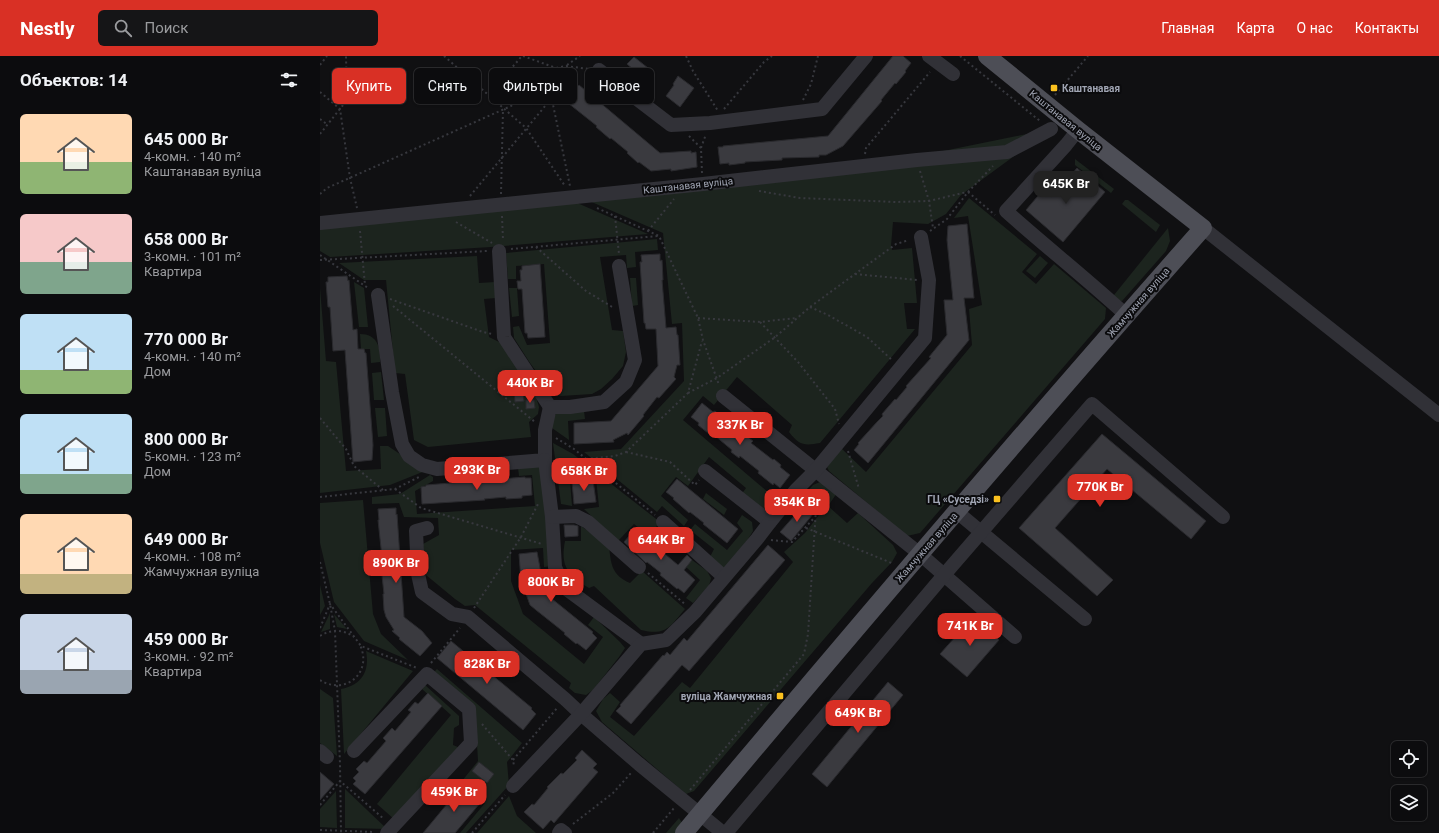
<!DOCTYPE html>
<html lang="ru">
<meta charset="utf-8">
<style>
body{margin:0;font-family:Roboto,sans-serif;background:#151517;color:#f1f3f6;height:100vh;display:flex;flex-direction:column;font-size:15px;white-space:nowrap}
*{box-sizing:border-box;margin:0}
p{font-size:13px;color:#9a9b9e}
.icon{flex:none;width:22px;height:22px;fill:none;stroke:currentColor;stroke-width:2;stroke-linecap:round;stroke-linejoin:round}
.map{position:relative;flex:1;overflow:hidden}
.panel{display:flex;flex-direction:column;background:#0c0c0e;width:320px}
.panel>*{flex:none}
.top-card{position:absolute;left:12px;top:12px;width:380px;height:36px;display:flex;gap:8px}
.tools{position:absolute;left:1071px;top:685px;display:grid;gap:8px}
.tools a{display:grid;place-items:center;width:36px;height:36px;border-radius:6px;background:#0c0c0e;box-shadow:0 1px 3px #0004,0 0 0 1px #2c2c2e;font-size:20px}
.price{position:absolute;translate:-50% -34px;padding:0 9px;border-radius:8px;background:#d93025;color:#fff;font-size:13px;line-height:26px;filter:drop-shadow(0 1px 2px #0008)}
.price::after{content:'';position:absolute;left:50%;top:24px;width:12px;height:9px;margin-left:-6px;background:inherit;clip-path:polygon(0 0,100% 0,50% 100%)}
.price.active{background:#222;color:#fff}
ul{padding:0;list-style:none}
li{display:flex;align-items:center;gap:12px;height:100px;padding:0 20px}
li span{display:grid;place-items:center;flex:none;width:112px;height:80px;border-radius:6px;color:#555}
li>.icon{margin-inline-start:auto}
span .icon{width:48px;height:48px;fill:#fffc;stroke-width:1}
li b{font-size:17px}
h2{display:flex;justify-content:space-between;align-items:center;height:48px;padding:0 20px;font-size:17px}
.chip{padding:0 14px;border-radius:6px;background:#0c0c0e;box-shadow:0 1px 3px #0004,0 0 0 1px #2c2c2e;font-size:14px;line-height:36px}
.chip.active{background:#d93025;color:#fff}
header{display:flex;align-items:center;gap:24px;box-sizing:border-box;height:56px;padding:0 20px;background:#d93025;color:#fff}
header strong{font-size:19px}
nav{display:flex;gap:22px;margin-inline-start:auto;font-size:14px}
.search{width:280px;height:36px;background:#151517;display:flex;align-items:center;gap:10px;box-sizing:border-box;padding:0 14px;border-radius:6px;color:#9a9b9e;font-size:15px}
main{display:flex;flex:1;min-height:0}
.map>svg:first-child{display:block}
</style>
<header>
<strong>Nestly</strong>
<div class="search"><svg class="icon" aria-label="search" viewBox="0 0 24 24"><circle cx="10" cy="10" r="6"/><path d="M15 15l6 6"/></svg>Поиск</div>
<nav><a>Главная</a><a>Карта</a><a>О нас</a><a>Контакты</a></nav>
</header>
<main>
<section class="panel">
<h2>Объектов: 14<svg class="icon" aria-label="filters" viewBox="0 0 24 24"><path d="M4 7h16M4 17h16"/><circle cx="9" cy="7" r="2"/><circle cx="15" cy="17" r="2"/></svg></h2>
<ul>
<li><span style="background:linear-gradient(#ffd9b3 60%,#8fb573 0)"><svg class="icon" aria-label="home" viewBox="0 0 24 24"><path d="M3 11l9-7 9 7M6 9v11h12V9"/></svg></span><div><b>645 000 Br</b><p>4-комн. · 140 m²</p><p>Каштанавая вуліца</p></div></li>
<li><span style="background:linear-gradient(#f6c9c9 60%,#7fa58c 0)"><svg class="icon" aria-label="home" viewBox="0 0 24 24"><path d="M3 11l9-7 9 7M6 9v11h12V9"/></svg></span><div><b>658 000 Br</b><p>3-комн. · 101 m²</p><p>Квартира</p></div></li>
<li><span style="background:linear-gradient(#bfe0f5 70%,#8fb573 0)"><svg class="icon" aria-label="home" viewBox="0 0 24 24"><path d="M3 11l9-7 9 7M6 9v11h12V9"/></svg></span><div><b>770 000 Br</b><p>4-комн. · 140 m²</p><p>Дом</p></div></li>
<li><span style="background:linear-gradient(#bfe0f5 75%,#7fa58c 0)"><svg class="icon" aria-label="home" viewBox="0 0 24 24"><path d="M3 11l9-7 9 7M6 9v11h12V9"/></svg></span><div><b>800 000 Br</b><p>5-комн. · 123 m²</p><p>Дом</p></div></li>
<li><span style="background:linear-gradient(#ffd9b3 75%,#c2b280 0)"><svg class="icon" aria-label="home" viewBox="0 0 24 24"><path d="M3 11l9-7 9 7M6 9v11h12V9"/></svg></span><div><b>649 000 Br</b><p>4-комн. · 108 m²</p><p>Жамчужная вуліца</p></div></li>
<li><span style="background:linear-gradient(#c9d6e8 70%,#9aa5b1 0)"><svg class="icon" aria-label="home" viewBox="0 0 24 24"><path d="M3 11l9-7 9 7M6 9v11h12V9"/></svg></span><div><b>459 000 Br</b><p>3-комн. · 92 m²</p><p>Квартира</p></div></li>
</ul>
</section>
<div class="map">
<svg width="1119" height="777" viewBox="0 0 1119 777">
<rect width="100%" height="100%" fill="#101012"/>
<g fill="#1c241e">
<path d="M731 73 641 139 626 158 608 168 573 166 571 190 572 194 592 192 597 247H584L587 273H595L500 387C484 390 479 389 469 376L472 369 417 321 394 349 383 340 363 364 456 443 445 457 421 439 426 432 389 401 368 430 356 421 341 440 368 464 364 470 342 450 337 456 264 396 301 393 364 325 362 267 352 268 343 177 267 144 530 114Z"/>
<polygon points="755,103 794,133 791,137 755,109"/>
<polygon points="649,142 717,198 702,216 716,228 734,208 786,252 785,263 600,477 587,480 509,415 507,411 521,392 546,416 652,289 649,253 662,249 648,160 634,162"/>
<polygon points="805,144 808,144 840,169 836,176 802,148"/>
<polygon points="255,146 328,178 171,191 10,201 0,195 0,173"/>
<polygon points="848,172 850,185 846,195 802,245 790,244"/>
<polygon points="337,183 338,194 315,196 316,211 307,212 306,199 280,201 292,274 303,275 306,296 303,310 292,323 281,333 272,338 241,340 233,338 210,307 194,282 193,271 199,270 207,289 230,287 224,208 196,210 196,223 188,223 186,197"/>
<polygon points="157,200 159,227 175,226 176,242 164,243 169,281 183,288 216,341 219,351 218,358 209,366 211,381 108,391 94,384 85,318 75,317 66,224 44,224 19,207"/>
<polygon points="720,200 728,207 715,222 706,215"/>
<polygon points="310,222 316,222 318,249 312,250"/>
<polygon points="34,226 44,232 48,271 39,271"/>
<polygon points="0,232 6,305 16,306 26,415 61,413 60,390 68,390 105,415 70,429 0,437"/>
<polygon points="189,232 197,232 199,260 192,261"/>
<path d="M40 278C57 278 61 291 60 306L51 307 50 293H41Z"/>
<polygon points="61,316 64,344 54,344 52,317"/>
<polygon points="55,352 65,352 67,380 58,381"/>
<polygon points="264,355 265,363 248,365 249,384 232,372 232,364 236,358 243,356"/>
<polygon points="233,387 253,398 340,466 329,480 314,468 298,485 264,453 279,451 276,422 250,424 252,450 241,448"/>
<polygon points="220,409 232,510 224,511 223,492 191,494 191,525 203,558 264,608 283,581 268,569 274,561 300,586 305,592 299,601 273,634 266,639 255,637 249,632 251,627 155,549 145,550 135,543 106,519 103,488 119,479 118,462 84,461 79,447 52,448 52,441 80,438 110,419 113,421 113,425 95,435 97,458 215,450 212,419 199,420 198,411"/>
<polygon points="500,426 517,437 508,450 527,467 538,457 573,489 577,497 572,506 552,527 374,735 366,738 282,666 276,655 283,643 290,637 300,646 290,661 314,680 362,626 370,632 473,506 464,496 485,477 499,459 485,438 493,429"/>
<polygon points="386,437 407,453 404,459 383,443"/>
<polygon points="43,444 53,558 61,578 88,604 44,585 14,546 0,487 0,447"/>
<polygon points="422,459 432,466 433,475 428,483 404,514 389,503 394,493 370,474 375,468 407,494 423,475 417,467"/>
<path d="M261 470 289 490C291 507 291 519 310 527L322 515 365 553C350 571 346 580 321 574L274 530 269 532C248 520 240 510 245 485H261Z"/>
<polygon points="372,504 387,515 391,522 389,530 373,547 366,542 380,524 366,511"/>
<polygon points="0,529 5,550 0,559"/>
<polygon points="10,557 10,573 1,576"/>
<polygon points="14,558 27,573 17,571"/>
<path d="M46 595 93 615 24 698 21 633C42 629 50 615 46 595Z"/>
<polygon points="117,613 202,687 187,706 189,729 146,777 140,777 165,747 142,725 158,705 155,655 114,616"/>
<polygon points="105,629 139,660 139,669 134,672 133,689 140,692 74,763 57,748 131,659 102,633"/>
<polygon points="0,633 13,642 17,700 0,687"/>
<polygon points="25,733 67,773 25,772"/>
<polygon points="16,735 17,772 0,771 0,753"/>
<polygon points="189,740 197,760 216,777 157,777"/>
<polygon points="359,762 362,767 358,777 346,777"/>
</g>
<g fill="#3a3a3f" stroke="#2a2a2e">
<polygon points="573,0 583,0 591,7 585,15 586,16 576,28 575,27 561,44 562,45 523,90 506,99 499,99 499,101 462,102 462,104 425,106 425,107 409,109 409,107 400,108 398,91 403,91 403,90 508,80"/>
<polygon points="314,1 328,12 321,20 307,8"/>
<polygon points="358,20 374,32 360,51 346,40 354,29 353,28"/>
<polygon points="251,26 257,31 259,29 340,97 371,95 371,97 376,96 377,111 351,115 351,113 331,115 319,106 318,107 307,97 308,96 291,82 290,83 276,71 277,70 248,47 249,46 240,39"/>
<polygon points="757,112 785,136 743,186 706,154 723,134 732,141"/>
<polygon points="647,168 654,242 644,242 649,284 548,407 534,394 539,388 538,387 557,366 563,360 562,358 575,343 576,344 587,331 586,330 611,302 609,301 627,279 624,244 633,244 627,184 628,170"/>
<polygon points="340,198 340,205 342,204 343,224 342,224 346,272 356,271 357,279 358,279 360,309 357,309 354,321 356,323 339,342 337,341 323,359 324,360 308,379 307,377 293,384 294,386 254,388 254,367 291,365 338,310 336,273 326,273 325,267 324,267 320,206 322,206 321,199"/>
<polygon points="220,208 225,281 208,282 207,277 205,277 202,233 198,233 197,225 201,225 200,214 202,214 202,210"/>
<polygon points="27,220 28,225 29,224 33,274 37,273 38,293 44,293 45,297 46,297 53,389 52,404 33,406 25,294 13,295 10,251 8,251 6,226 8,226 8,221"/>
<polygon points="203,336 204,345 195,346 194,337"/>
<polygon points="206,344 214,344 215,352 206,353"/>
<polygon points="382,347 393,356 395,355 402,361 401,362 423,381 425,379 433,385 431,387 453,404 454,403 461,409 460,411 470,419 460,432 454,427 453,429 438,417 439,415 420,400 419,402 411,396 412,394 394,379 393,381 378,369 379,367 371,361"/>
<polygon points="782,378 886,465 871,483 787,413 735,472 793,524 777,540 699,472"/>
<polygon points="205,421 205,422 211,422 212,439 202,440 202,442 186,443 186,441 164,443 165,444 102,448 101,431 106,430 106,429"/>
<polygon points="357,423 418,473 407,487 383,468 384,467 370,456 369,457 353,443 354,442 346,436"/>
<polygon points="273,424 276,446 254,448 252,426"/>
<polygon points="483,450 493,458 471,485 460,476"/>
<polygon points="76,452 76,459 77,458 84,561 102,575 112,587 100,600 79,583 80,582 72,575 74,574 66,561 64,554 63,538 64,538 60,501 62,501 58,464 59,464 58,453"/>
<polygon points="244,469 254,469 258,470 258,480 245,481"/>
<polygon points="315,473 358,509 367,499 372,504 364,514 375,524 364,537 358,532 357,533 340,519 341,517 327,506 326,507 304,486"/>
<polygon points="448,489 465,504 369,615 362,609 311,668 296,655 301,650 300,649 343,599 344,600 347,596 350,599 364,582 367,585"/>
<polygon points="217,496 220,512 221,534 273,576 272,577 277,582 266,594 257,587 256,588 244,578 245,577 216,554 210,549 205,535 203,536 202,525 201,525 199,498"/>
<polygon points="653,561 679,584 647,621 620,598"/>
<polygon points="131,585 212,652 211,653 216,658 203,674 117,602"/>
<polygon points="568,626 583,639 507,731 492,718"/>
<polygon points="108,637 122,650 45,738 33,728 36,725 33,722 39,716 36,713 44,705 47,707 66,685 63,682 72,672 75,675 91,656 88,654 95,646 98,648"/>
<polygon points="262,694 277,708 273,712 278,716 234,767 231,764 223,773 204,756 212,748 214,749 228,732 227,731 241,717 243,718 257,704 255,702"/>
<polygon points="159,706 174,718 167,727 152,715"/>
<polygon points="0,716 14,728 0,744"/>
<polygon points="142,730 161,746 135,777 103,777"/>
</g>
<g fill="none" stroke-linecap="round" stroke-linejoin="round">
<g stroke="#37383e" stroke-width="2" stroke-dasharray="2 3" stroke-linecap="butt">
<polyline points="124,0 206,72 245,130"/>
<polyline points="203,0 236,12"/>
<polyline points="366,0 373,15 398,55"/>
<polyline points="640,0 720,65"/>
<polyline points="0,9 7,0"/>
<polyline points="247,9 260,0"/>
<polyline points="227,20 250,130"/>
<polyline points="0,36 20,53 30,122 37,152"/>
<polyline points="170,37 202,0"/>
<polyline points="735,39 768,0"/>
<polyline points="483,44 491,28 498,0"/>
<polyline points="404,53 444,6 452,0"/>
<polyline points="0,63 8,69"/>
<polyline points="0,78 27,44 26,0"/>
<polyline points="369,80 381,92"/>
<polyline points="545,98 546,92 610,16"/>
<polyline points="600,115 609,145 613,172"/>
<polyline points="382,117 381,92 386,78"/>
<polyline points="439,135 480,142 576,146 609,145 647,136"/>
<polyline points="648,136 675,159"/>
<polyline points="0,138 7,132 191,50 208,39 236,12 246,10 269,13"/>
<polyline points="181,138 183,53"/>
<polyline points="150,140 246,25 246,10"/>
<polyline points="277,152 339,180 378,262 383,284 399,329"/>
<polyline points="182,160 183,184"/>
<polyline points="295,160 299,198"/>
<polyline points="136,166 172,187"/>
<polyline points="40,175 45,229"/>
<polyline points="328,175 354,143"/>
<polyline points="610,175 627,163 648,136 673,110"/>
<polyline points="216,191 266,235 294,252"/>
<polyline points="191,193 338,180"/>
<polyline points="0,199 48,232"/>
<polyline points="0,204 167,195"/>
<polyline points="535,218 597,224"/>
<polyline points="70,243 163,276 172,278"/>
<polyline points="73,250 215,366"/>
<polyline points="490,251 508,259 547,281 572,304"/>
<polyline points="378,262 440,266 476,262"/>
<polyline points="440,266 478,306 515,353 519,368"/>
<polyline points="368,337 397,322 454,282 490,251 576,188 589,184"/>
<polyline points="0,362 26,393 34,410 63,434"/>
<polyline points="236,382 254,393 335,459"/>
<polyline points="528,395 539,433"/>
<polyline points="306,396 350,406 375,429 379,424"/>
<polyline points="236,406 295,400 306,396 368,337 382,285"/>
<polyline points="75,433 101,452 222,488"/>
<polyline points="0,441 75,433 99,421"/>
<polyline points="486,472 574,508"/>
<polyline points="451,484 472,486 495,461"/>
<polyline points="0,506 10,548 15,575 20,708 21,777"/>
<polyline points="328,517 366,549"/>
<polyline points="154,552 201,481 218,448"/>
<polyline points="0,572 10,548 41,590 97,612"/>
<path d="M0 580C11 573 23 573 34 581"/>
<polyline points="111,607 140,572"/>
<path d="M0 624C25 640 53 617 40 589"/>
<polyline points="162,668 193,704 194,710"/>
<polyline points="193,704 238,651"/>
<polyline points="370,734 484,598 488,578 496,453 485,442"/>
<polyline points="0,749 20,725 64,763"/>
<polyline points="253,768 293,737 311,717"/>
<polyline points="0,774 55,776"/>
<polyline points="152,777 185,739"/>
<polyline points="333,777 354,752"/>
</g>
<g stroke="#313137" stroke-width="14">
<polyline points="609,0 633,18"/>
<polyline points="279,14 351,69 390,67 502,53 546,0"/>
<path d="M758 74 746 89 686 155C725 190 767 223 806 259"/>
<polyline points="0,167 383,128 597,104 687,96 731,73"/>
<polyline points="883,172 1119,359"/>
<polyline points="179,195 184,281 230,351"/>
<polyline points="58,239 72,336 82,388 89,400 102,409 117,413 225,404 225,374 230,351 250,351 284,346 306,326 315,304 299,210"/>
<polyline points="403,340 600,498 695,581"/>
<polyline points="225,404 232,461 235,511 244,531 321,588"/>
<polyline points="385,415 450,466"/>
<polyline points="637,456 765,563"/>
<polyline points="232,461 256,460 268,466 319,511"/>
<polyline points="343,466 404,521"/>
<polyline points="107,472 96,475 98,518 102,536 132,558 148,561 245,643 261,658 319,708 403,777"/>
<polyline points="0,695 7,701"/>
<polyline points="34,695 107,618 149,653 151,687 67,777"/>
<polyline points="193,730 261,658 321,588 346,584 375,556 437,483 450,466 476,434 495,415 605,282 609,224 601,181"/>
<polyline points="239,777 241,774 245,777"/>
<polyline points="406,777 624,519 772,348 903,461"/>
</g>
<path stroke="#4d4e56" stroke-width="18" d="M364 777C535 573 707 371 883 172L758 74 667 0"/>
</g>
<g fill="#fbc11f" stroke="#0b0b0d" stroke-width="1.5">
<rect x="730" y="28" width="8" height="8" rx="2"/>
<rect x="673" y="439" width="8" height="8" rx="2"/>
<rect x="456" y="636" width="8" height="8" rx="2"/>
</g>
<g text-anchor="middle" stroke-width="4" stroke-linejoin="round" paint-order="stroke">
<g font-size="10" font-weight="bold" fill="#a0a5b3" stroke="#0b0b0d" text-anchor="end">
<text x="742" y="36" text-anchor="start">Каштанавая</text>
<text x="669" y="447">ГЦ «Суседзі»</text>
<text x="452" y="644">вуліца Жамчужная</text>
</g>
<g font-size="10" fill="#a0a5b3" stroke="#0b0b0d">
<text transform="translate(746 64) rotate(39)" y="4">Каштанавая вуліца</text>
<text transform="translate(368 129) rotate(-6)" y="4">Каштанавая вуліца</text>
<text transform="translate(818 246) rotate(-49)" y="4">Жамчужная вуліца</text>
<text transform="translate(606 491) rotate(-49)" y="4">Жамчужная вуліца</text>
</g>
</g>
</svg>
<div class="tools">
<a><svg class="icon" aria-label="locate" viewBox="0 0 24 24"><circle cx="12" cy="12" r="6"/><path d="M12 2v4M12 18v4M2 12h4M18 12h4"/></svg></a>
<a><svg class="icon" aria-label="layers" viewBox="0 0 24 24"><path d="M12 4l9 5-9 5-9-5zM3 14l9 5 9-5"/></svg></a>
</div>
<b class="price active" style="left:746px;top:149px">645K Br</b>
<b class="price" style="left:210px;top:348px">440K Br</b>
<b class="price" style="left:420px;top:390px">337K Br</b>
<b class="price" style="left:157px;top:435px">293K Br</b>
<b class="price" style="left:264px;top:436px">658K Br</b>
<b class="price" style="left:780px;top:452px">770K Br</b>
<b class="price" style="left:477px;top:467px">354K Br</b>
<b class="price" style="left:341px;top:505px">644K Br</b>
<b class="price" style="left:76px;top:528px">890K Br</b>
<b class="price" style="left:231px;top:547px">800K Br</b>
<b class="price" style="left:650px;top:591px">741K Br</b>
<b class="price" style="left:167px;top:629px">828K Br</b>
<b class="price" style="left:538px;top:678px">649K Br</b>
<b class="price" style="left:134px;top:757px">459K Br</b>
<div class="top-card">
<a class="chip active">Купить</a>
<a class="chip">Снять</a>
<a class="chip">Фильтры</a>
<a class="chip">Новое</a>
</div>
</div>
</main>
